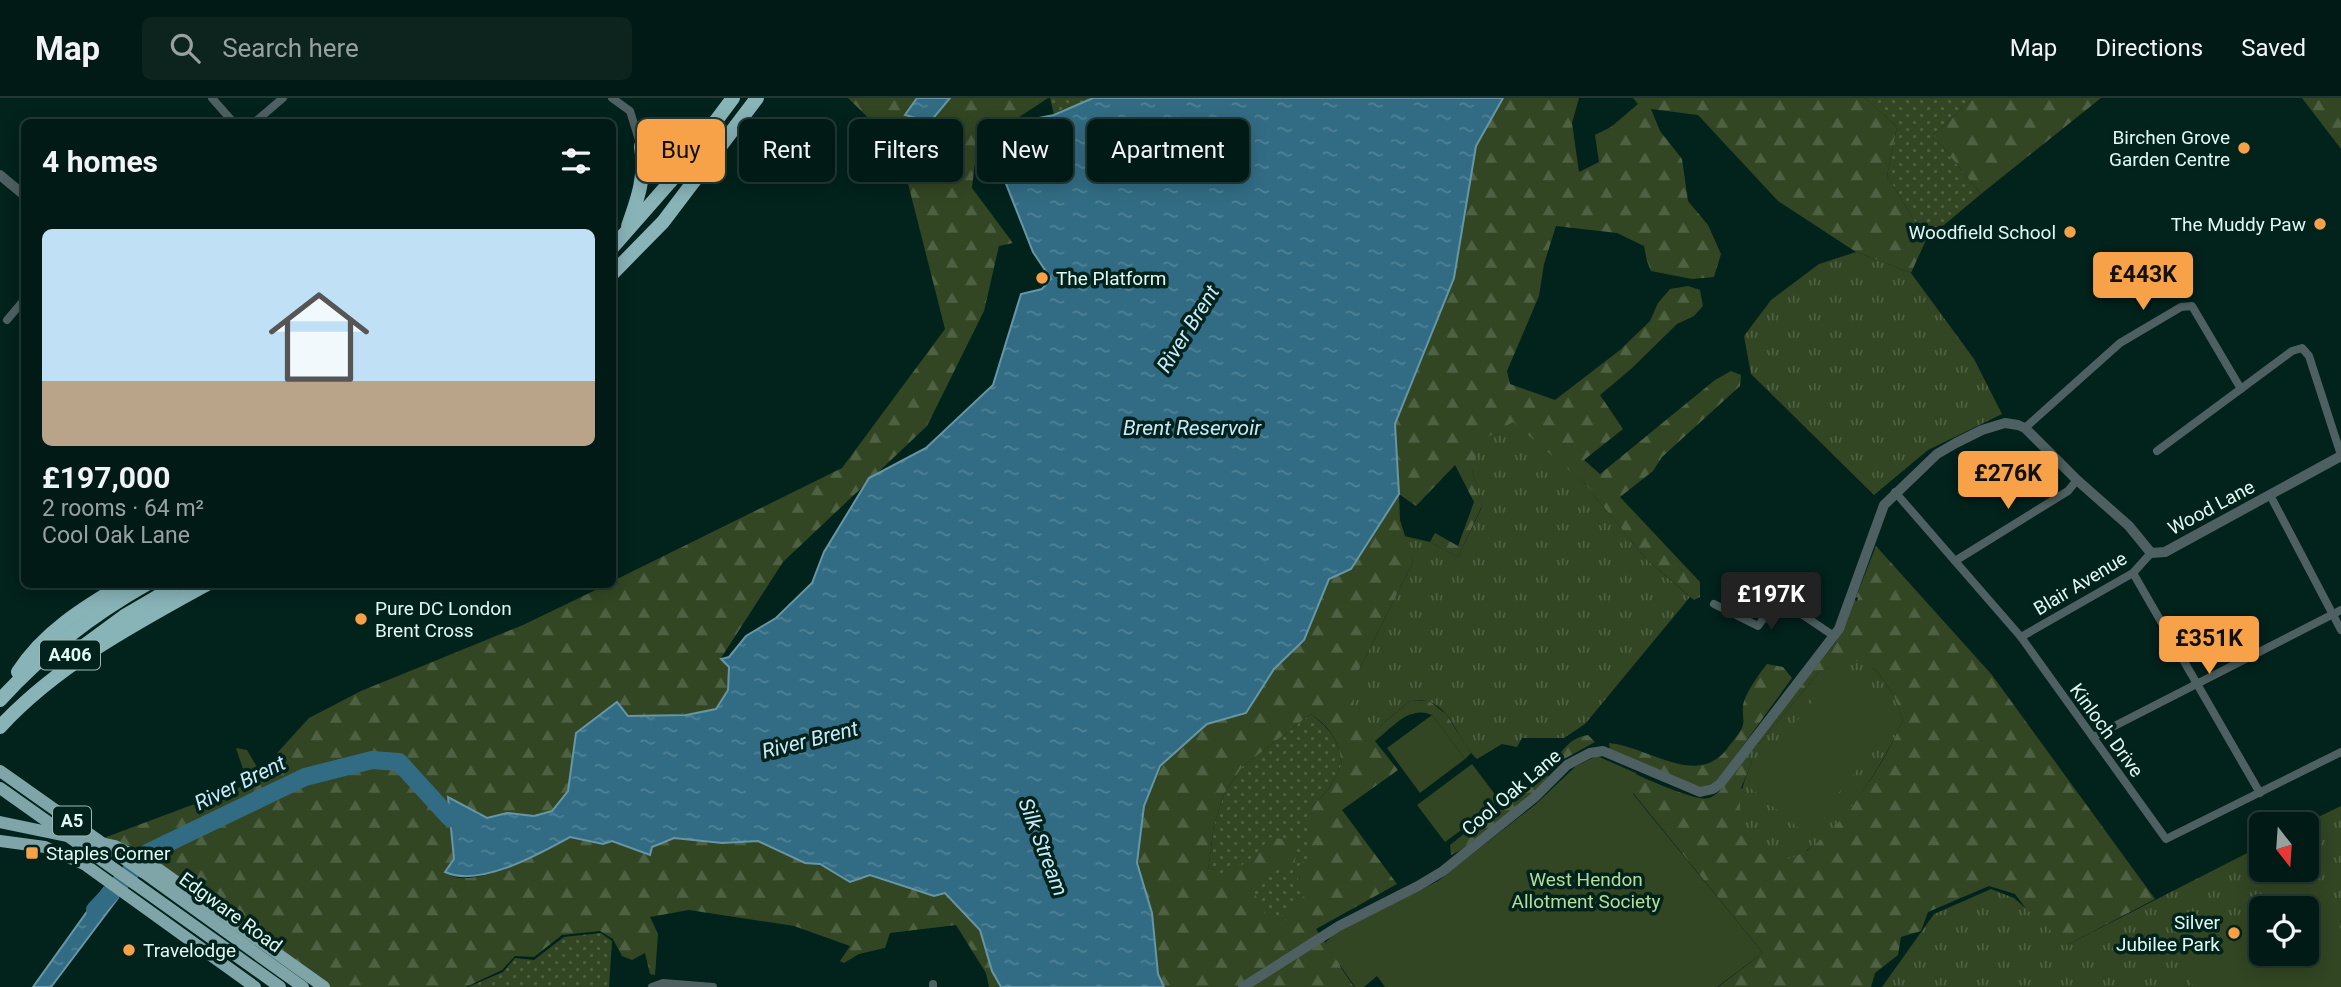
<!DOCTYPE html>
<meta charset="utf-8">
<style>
body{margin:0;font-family:Roboto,sans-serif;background:#0c231e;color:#f1f3f6;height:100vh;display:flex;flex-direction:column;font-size:26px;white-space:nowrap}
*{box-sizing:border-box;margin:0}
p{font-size:23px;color:#96a1a0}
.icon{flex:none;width:38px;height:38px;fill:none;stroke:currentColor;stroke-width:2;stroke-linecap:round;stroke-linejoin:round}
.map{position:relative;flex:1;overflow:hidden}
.panel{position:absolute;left:21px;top:21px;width:595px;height:469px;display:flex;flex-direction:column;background:#021a15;border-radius:10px;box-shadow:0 4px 18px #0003,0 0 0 2px #233834}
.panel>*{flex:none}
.hud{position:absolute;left:637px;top:21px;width:665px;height:63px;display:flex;gap:14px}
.needle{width:46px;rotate:163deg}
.tools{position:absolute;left:2249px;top:714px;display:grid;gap:14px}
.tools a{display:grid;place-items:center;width:70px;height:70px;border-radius:10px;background:#021a15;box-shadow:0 4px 18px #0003,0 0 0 2px #233834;font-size:35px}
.price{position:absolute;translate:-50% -60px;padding:0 16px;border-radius:7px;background:#f7a149;color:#111;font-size:23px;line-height:46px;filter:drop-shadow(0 2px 4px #0008)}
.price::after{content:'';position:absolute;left:50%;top:42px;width:21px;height:16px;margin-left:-10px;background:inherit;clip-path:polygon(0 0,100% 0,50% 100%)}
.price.selected{background:#222;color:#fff}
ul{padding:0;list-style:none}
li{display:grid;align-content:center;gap:14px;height:371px;padding:0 21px}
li+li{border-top:2px solid #233834}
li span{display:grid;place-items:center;height:217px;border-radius:10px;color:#555}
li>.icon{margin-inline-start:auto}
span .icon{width:126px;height:126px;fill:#fffc;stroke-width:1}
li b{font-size:30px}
h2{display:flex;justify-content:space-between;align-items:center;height:84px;padding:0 21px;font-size:30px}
.pill{padding:0 24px;border-radius:10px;background:#021a15;box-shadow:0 4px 18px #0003,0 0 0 2px #233834;font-size:24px;line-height:63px}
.pill.selected{background:#f7a149;color:#111}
header{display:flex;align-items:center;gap:42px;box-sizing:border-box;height:98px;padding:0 35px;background:#021a15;border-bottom:2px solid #233834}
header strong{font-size:33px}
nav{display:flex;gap:38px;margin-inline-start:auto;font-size:24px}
.search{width:490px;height:63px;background:#0c231e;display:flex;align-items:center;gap:18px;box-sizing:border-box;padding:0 24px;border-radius:10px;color:#96a1a0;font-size:26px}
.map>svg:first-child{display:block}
</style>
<header>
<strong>Map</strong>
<div class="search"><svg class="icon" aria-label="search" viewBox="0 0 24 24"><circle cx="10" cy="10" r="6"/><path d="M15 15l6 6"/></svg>Search here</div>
<nav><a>Map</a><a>Directions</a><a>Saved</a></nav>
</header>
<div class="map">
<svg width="2341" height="889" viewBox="0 0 2341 889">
<defs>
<pattern id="grass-dots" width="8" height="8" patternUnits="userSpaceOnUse" patternTransform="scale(1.75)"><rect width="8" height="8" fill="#324623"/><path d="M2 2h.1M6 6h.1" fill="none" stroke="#4f6143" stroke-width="1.8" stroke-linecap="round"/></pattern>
<pattern id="forest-firs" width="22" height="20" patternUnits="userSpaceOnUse" patternTransform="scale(1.75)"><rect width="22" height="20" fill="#324623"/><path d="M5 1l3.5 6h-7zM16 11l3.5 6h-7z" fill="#4f6143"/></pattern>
<pattern id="park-tufts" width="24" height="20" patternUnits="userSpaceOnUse" patternTransform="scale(1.75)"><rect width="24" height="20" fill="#324623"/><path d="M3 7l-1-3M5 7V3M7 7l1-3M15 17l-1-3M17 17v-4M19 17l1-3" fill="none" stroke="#4f6143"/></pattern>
<pattern id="water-ripples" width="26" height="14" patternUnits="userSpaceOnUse" patternTransform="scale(1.75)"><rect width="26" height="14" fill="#326c84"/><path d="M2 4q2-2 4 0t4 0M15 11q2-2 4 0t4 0" fill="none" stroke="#4f8296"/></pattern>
</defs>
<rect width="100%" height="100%" fill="#02221c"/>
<g fill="url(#grass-dots)">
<polygon points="1050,0 1093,0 1054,17"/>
<polygon points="1865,0 1973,0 1933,37 1981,96 1926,142 1887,78 1897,29"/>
<path d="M1311 616C1333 634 1336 639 1342 666L1330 689 1311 710 1315 810 1270 839 1208 773 1214 727 1224 696 1242 669Z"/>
<polygon points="601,835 612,843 609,889 468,889 503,874 515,860 534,862 564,839"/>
</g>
<g fill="url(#forest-firs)" fill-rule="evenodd">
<path d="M848 0H1048L977 47 972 90 1013 145 999 148 984 213 927 328 783 464 721 560 729 571 727 592 715 611 686 616 629 618 617 604 576 634 569 692 551 714 535 718 507 716 487 720 449 701 454 762 445 774C450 777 455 780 461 780 489 782 546 753 571 739L602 746 612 743 650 757 653 748 673 740 721 745 758 743 804 765H819L850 783 870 777 933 798 945 795 980 832 992 873 1001 889H989L986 875 956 827 890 835 885 850 859 856 844 865 840 863 850 848 794 828 689 812 650 819 658 836 655 877 650 876 645 855 632 862 622 858 613 841 600 833 562 837 534 859 515 858 502 872 466 889H325L101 741 248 686 236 650 247 652 264 681 278 654 309 620 361 593 523 527 606 487 612 486 613 483 842 370 945 231 899 50Z"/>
<path d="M1503 0H1579L1572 25 1579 74 1599 64 1595 37 1611 29 1638 6 1633 0H1865L1897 29 1887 78 1926 142 1911 175 1856 154 1778 103 1698 17 1651 11 1660 33 1682 61 1688 103 1708 127 1721 156 1714 179 1692 181 1651 173 1647 163 1644 148 1617 135 1556 128 1544 166 1539 198 1507 273 1510 286 1555 302 1620 252 1650 223 1658 205 1670 191 1688 188 1700 192 1703 208 1694 218 1677 226 1631 271 1600 297 1623 331 1584 362 1600 376 1715 282 1731 273 1741 277 1740 288 1662 359 1653 373 1620 399 1700 484V499L1694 502 1646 461 1585 386 1554 361 1472 372 1482 408 1458 459 1430 444 1435 435 1458 448 1474 404 1455 367 1416 408 1399 396 1400 422 1413 464 1359 572 1380 628 1411 602 1429 603 1446 616 1471 655 1465 661 1432 617C1409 607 1393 629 1375 643L1398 672 1342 712 1397 786 1316 831 1326 846 1336 836 1340 868 1354 889H1164L1158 876 1152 815 1137 765 1144 708 1160 668 1207 626 1246 615 1274 571 1304 542 1329 481 1398 396 1395 326 1454 180 1476 48ZM1311 616C1332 631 1337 641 1342 666L1330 689 1311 710 1308 760 1294 772 1305 797 1287 814 1292 823 1287 825 1283 817 1267 820 1252 790 1271 770 1294 768 1298 744 1270 739 1256 757 1229 776 1208 773 1214 727 1224 696 1242 669Z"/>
<polygon points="1973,0 2101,0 1981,96 1933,37"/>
<polygon points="2302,0 2341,0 2341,51"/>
<path d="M1876 448 1992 577 2155 801 2067 847 2055 849 2015 796 1989 788 1928 814 1921 833 1901 839 1898 857 1875 875 1871 889H1718L1763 855 1633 695 1604 690 1597 658C1616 667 1693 705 1709 700 1724 695 1736 670 1745 658L1752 664 1741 690 1807 753C1849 717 1882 672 1903 621L1893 596 1876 572 1850 561 1819 574 1759 646 1756 643 1835 545 1845 529 1854 502 1857 503 1858 500 1856 499Z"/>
<path d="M1767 566 1783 569 1792 580 1718 682 1710 688 1703 690 1610 654 1609 645C1650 649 1699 692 1729 648 1733 643 1739 636 1742 630 1745 623 1742 616 1743 609 1743 598 1760 575 1767 566Z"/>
<path d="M1588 637 1595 644 1555 666 1553 663C1565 651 1569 640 1588 637Z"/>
<polygon points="1546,673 1548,679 1528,700 1461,752 1451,757 1450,747 1494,712 1503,712"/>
</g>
<g fill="url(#park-tufts)" fill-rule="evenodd">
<polygon points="1856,154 1911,175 1974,261 2002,316 1928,352 1874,397 1751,276 1744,238 1771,202 1819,166"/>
<path d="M1513 324 1585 386 1646 461 1690 499 1585 626 1564 640H1522L1517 649 1502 646 1477 661C1459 645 1453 612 1428 603 1424 602 1416 602 1411 602L1380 628 1362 625 1353 606 1359 572 1413 464 1404 438 1430 444 1458 459 1482 409 1472 372 1481 343Z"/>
<path d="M1850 560 1876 572 1893 596 1903 621C1888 659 1823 771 1773 761 1765 760 1756 752 1749 748 1736 713 1737 699 1752 664L1745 658 1756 643 1759 646 1819 574Z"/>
<path d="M2341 708V889H1882L1934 816 1991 791 2014 800 2067 847 2261 748V772H2306V726H2304ZM2261 810H2306V856H2261Z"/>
</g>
<g fill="#324623" fill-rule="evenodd">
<polygon points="1836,573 1895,624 1806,736 1747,687"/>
<polygon points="1432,617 1465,661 1420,695 1387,650"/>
<polygon points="1597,658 1636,675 1633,696 1763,855 1717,889 1385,889 1377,878 1364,889 1355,889 1325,845 1335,835 1438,783 1536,706 1576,668"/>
<polygon points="1472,666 1500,703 1445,744 1417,707"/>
<path d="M2315 781 2341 832V889H2194L2173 853ZM2261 810H2306V856H2261Z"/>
</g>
<g fill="url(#water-ripples)" stroke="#6796a5" stroke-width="2">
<polygon points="917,0 950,0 930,24 905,17"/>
<path d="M1093 0H1503L1476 48 1454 180 1395 326 1399 396 1351 471 1329 481 1304 542 1274 571 1246 615 1207 626 1160 668 1144 708 1137 765 1152 815 1158 876 1164 889H1001L992 873 980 832 945 795 934 798 870 777 850 784 820 766 805 765 758 743 722 745 674 740 652 749 650 757 612 743 603 746 570 739C539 756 479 790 445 774L454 761 448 699 487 720 507 715 534 718 552 713 568 693 576 635 617 604 628 618 686 617 716 611 728 592 729 569 721 561 729 559 746 538 776 520 812 485 824 454 869 380 926 350 993 287 1021 196 1042 191 1051 181 1033 154 997 63 999 28 1054 17Z"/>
<polygon points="104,790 118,800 51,889 33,889"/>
</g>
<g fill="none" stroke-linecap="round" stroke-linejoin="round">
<polyline stroke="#326c84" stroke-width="18" points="95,812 149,754 305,679 372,662 399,664 450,720 474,724"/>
<g stroke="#4e6061" stroke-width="8">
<polyline points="212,0 233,24"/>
<polyline points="612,0 630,13 641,48"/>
<polyline points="255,24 283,0"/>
<polyline points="7,222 24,202"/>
<polyline points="2025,330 2120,245 2181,209 2192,208 2241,291"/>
<polyline points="2157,353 2292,253 2302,250 2309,258 2341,357"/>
<polyline points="1895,394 2021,539 2166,741 2341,654"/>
<polyline points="2270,397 2341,532"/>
<polyline points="1955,463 2068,393 2077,382"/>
<polyline points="2133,475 2260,695"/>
<polyline points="1714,506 1758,528 1774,506 1782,503 1834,538"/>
<polyline points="2021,539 2133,475 2151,455"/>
<polyline points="2093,639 2341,512"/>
<polyline points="933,886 933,889"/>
<polyline points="652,889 663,885 713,889"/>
</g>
<g stroke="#4e6061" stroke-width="10">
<polyline points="0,77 24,97"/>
<polyline points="1243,889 1339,828 1418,788 1443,773 1535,699 1567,667 1590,655 1603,653 1700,694 1713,691 1720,686 1839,531 1884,407 1937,356 1956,345 1982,332 2005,325 2018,327 2025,330 2077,382 2129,428 2151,455 2165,454 2341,358"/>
</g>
<g stroke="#7fa5a9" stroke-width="12">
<polyline points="0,724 115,748 151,766 324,889"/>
<polyline points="0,743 45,749 84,766 255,889"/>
<polyline points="143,774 303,889"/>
<polyline points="134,785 280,889"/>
</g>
<g stroke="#88b3b7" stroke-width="14">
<path d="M642 49C654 69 673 66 691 55"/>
<path d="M628 128C638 100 646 78 641 48"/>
<polyline points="612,150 670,84 733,0"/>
<polyline points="612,176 663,124 757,0"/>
<polyline points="58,567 126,517 179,486"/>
<path d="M18 574C43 535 84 509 124 486"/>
<path d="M0 602C42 556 92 517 147 486"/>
<path d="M0 629C56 568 134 526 207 486"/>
</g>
<g stroke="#7fa5a9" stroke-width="12">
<polyline points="0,673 143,774"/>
<polyline points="0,690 134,785"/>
</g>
</g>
<g fill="#f7a149" stroke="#02221c" stroke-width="2.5">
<circle cx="2244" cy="50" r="7"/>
<circle cx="2320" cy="126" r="7"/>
<circle cx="2070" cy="134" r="7"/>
<circle cx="1042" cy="180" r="7"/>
<circle cx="361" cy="521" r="7"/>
<rect x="25" y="748" width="14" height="14" rx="3.5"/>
<circle cx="2234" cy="835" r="7"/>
<circle cx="129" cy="852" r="7"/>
</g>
<g text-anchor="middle" stroke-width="7" stroke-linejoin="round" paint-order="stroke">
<g fill="#02221c" stroke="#9fb8b2" stroke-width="2">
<rect x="40" y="542.5" width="60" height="29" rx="5"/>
<rect x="53" y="708.5" width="38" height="29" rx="5"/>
</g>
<g font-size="18" font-weight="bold" fill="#e2f9f3">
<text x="70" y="563">A406</text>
<text x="72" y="729">A5</text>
</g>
<g font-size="19" fill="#e2f9f3" stroke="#02221c" text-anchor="end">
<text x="2230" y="46">Birchen Grove<tspan x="2230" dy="22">Garden Centre</tspan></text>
<text x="2306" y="133">The Muddy Paw</text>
<text x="2056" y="141">Woodfield School</text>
<text x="1056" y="187" text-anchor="start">The Platform</text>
<text x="375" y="517" text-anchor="start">Pure DC London<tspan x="375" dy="22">Brent Cross</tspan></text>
<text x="46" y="762" text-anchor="start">Staples Corner</text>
<text x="2220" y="831">Silver<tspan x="2220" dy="22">Jubilee Park</tspan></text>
<text x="143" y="859" text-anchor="start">Travelodge</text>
</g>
<g font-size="19" fill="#e2f9f3" stroke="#02221c">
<text transform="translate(2211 409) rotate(-28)" y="7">Wood Lane</text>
<text transform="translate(2080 485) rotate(-31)" y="7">Blair Avenue</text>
<text transform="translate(2107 632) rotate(54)" y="7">Kinloch Drive</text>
<text transform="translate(1511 694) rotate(-40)" y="7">Cool Oak Lane</text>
<text transform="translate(231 814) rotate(36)" y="7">Edgware Road</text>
</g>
<g font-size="19" fill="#b6de9a" stroke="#02221c">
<text x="1586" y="788">West Hendon<tspan x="1586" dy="22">Allotment Society</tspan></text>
</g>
<g font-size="21" font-style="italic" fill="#c9eaf9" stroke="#02221c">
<text transform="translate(1188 231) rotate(-58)" y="7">River Brent</text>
<text x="1192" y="337">Brent Reservoir</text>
<text transform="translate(810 642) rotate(-14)" y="7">River Brent</text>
<text transform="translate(240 685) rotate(-26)" y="7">River Brent</text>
<text transform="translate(1043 749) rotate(69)" y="7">Silk Stream</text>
</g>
</g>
</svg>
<div class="tools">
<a><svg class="needle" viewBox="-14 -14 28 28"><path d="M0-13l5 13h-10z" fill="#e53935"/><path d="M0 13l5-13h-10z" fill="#96a1a0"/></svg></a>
<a><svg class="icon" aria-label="locate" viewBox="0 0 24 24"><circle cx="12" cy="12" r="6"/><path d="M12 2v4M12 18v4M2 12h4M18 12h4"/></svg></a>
</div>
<b class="price" style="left:2143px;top:214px">£443K</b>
<b class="price" style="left:2008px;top:413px">£276K</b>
<b class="price selected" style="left:1771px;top:534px">£197K</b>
<b class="price" style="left:2209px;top:578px">£351K</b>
<div class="hud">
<a class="pill selected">Buy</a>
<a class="pill">Rent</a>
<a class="pill">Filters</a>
<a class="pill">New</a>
<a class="pill">Apartment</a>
</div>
<section class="panel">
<h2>4 homes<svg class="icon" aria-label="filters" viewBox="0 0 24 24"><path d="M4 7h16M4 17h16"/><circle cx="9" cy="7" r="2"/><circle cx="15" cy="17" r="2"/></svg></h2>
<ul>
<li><span style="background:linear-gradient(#bfe0f5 70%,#b9a48a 0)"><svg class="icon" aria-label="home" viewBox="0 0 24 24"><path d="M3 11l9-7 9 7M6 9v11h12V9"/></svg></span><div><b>£197,000</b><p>2 rooms · 64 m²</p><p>Cool Oak Lane</p></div></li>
</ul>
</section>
</div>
